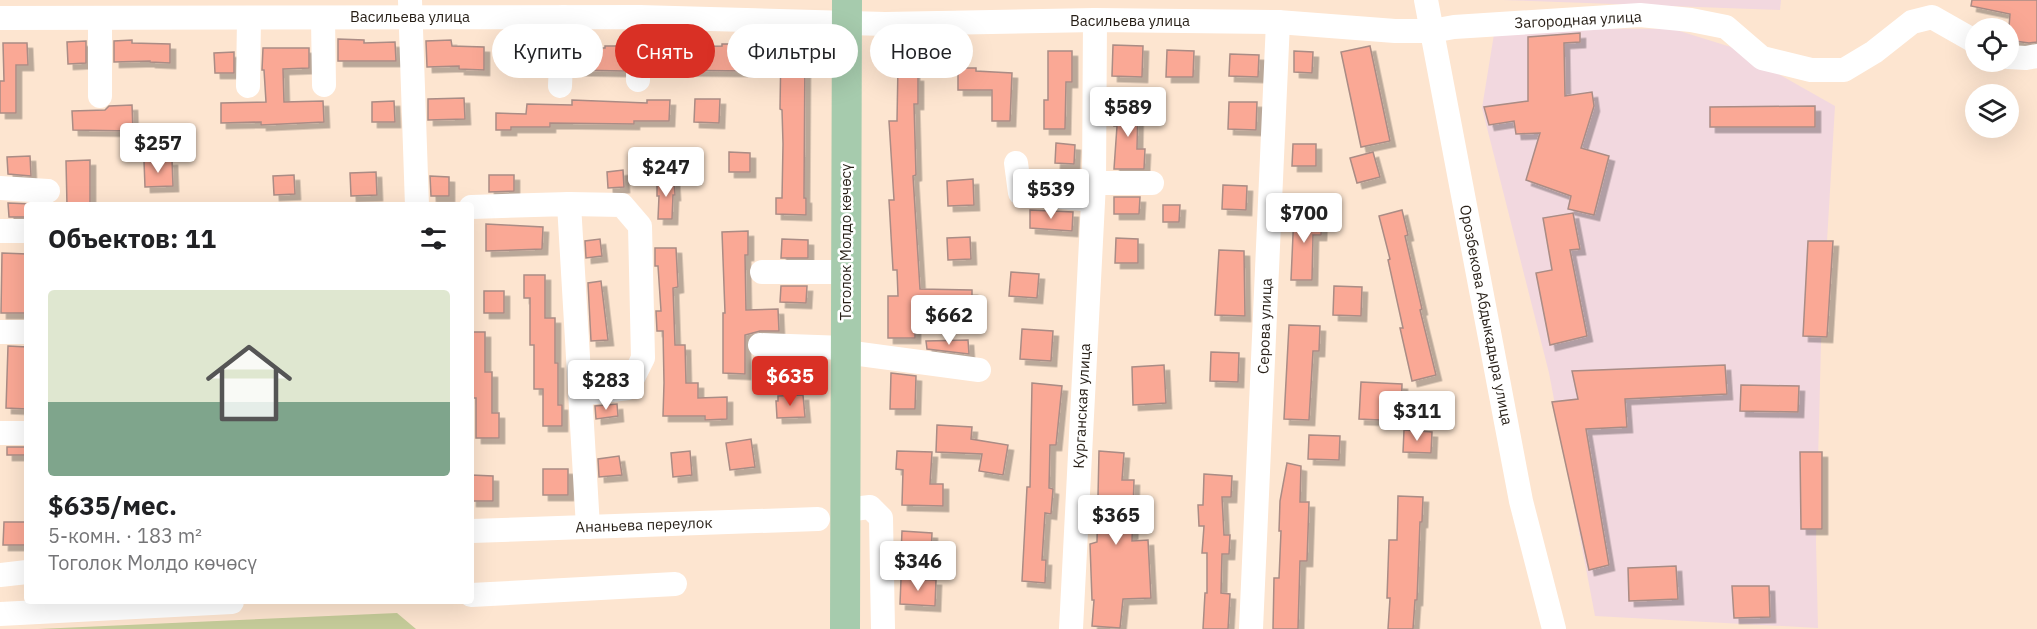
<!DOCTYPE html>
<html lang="ru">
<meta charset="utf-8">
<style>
body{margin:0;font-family:"IBM Plex Sans",sans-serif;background:#f6f6f6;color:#202124;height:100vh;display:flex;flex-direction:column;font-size:22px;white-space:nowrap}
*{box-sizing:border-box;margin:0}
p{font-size:20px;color:#757577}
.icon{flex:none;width:33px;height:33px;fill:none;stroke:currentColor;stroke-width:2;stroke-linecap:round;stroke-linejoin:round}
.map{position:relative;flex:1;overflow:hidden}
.sheet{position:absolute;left:24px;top:202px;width:450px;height:402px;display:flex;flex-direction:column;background:#fff;border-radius:6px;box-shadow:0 6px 24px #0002}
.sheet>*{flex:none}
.guide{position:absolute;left:492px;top:24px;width:570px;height:54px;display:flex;gap:12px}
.buttons{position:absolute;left:1965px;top:18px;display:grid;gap:12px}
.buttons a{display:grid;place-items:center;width:54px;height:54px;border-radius:50%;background:#fff;box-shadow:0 6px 24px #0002;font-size:30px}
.price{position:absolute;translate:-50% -51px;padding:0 14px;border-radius:6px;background:#fff;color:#222;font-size:20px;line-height:39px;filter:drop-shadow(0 2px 3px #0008)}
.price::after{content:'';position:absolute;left:50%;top:36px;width:18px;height:14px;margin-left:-9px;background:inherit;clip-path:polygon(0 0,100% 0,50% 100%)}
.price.active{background:#d93025;color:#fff}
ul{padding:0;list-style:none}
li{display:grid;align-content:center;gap:12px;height:318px;padding:0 24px}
li span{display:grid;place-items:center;height:186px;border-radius:6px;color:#555}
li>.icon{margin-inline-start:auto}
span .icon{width:108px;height:108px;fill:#fffc;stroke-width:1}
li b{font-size:26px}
h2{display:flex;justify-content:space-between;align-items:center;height:72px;padding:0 24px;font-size:26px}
.pill{padding:0 21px;border-radius:27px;background:#fff;box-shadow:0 6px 24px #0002;font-size:21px;line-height:54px}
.pill.active{background:#d93025;color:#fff}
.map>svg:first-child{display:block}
</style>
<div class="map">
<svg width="2037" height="629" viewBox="0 0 2037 629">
<defs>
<filter id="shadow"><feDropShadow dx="5.5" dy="5.5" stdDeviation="0" flood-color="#0004"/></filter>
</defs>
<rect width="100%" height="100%" fill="#fde5d0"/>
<g fill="#f2d8df">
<polygon points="1502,0 1781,0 1780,10"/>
<polygon points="1495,28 1673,29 1731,47 1835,106 1821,343 1816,542 1818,628 1595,616 1549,373 1482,108"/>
</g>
<polygon fill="#c6cc9a" points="397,613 416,629 38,629"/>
<g fill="#faa895" stroke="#aa8c85" stroke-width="1.5" filter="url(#shadow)">
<polygon points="1972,0 2037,0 2037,42 2029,43 2008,40 2010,14 1971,6"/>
<polygon points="1580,33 1580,42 1564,43 1565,96 1592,92 1594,106 1581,148 1609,156 1594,215 1568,209 1571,196 1526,180 1540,133 1516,134 1514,121 1489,125 1484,107 1528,101 1528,37"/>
<polygon points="338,39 364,40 364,43 395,42 396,61 338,61"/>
<polygon points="132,40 132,43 170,44 170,63 150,62 150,61 114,62 114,41"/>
<polygon points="451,40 452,46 484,47 484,70 459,69 459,66 427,67 426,41"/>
<polygon points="86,41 86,63 68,64 67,42"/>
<polygon points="3,43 27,43 28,65 16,65 16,113 0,113 0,81 4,81"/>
<polygon points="722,44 751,44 750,71 652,70 653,47 722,46"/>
<polygon points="894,44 915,45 914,76 918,76 918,104 914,104 916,175 913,176 920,289 972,290 972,315 915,314 915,338 888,338 888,296 898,296 897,270 893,270 889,200 894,200 889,121 897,121 898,65 893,65"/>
<polygon points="1113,45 1143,46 1142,77 1112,76"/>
<polygon points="525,46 547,47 546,68 524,68"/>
<polygon points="605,46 624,46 624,71 575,70 576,48 605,48"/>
<polygon points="781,46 805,47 804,198 806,198 806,215 776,214 776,198 782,198 783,144 782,110 780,109"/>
<polygon points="1370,46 1390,141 1361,147 1341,52"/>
<polygon points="263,48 309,48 309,68 283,69 284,102 323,101 324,122 261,125 261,122 221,123 221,103 266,102 264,70 262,70"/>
<polygon points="1167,50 1194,51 1193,77 1166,77"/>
<polygon points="1048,51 1072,51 1072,82 1066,82 1065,129 1044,129 1044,100 1048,100"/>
<polygon points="1294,51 1313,52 1312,73 1294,72"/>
<polygon points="234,52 234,73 215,73 214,53"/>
<polygon points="1230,54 1259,55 1258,77 1229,76"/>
<polygon points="958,68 976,68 976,71 1012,73 1010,121 992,121 992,90 958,90"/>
<polygon points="464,98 465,119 428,120 428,99"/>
<polygon points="695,99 720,99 719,123 694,122"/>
<polygon points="572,100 647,103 647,100 670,100 669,121 634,121 634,124 550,123 550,127 511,127 511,130 496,130 496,113 526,114 527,104 572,105"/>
<polygon points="394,101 395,122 372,122 372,102"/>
<polygon points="1229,102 1257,102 1256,130 1228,129"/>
<polygon points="1115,103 1138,103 1137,149 1145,149 1144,169 1114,169 1117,126 1114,126"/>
<polygon points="132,105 133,131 73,130 72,111 105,110 109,106"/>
<polygon points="1815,106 1815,127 1710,127 1710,107"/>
<polygon points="1056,143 1075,145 1074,164 1055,163"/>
<polygon points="1293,144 1316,144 1316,166 1292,166"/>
<polygon points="729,152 750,153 750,172 729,172"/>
<polygon points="1373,152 1380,177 1357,183 1350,158"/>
<polygon points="30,156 31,176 8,174 7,157"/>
<polygon points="90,160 90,206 67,206 66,161"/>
<polygon points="172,160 173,186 145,187 144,161"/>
<polygon points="623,170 624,187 608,188 607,172"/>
<polygon points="376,172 377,195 351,196 350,173"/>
<polygon points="294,175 295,194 274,195 273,176"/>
<polygon points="489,175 514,175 514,191 489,192"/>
<polygon points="430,176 449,177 449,196 431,196"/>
<polygon points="674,179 675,195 673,195 672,219 658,219 659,196 657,196 657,181"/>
<polygon points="973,179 974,205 948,206 947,181"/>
<polygon points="1223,185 1247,186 1246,210 1222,209"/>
<polygon points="1114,197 1140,197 1139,214 1114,214"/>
<polygon points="8,203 32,204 32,206 27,206 27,217 9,217"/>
<polygon points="1163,205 1180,205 1179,222 1163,222"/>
<polygon points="1030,210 1073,212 1072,231 1030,228"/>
<polygon points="1402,210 1408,235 1405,236 1422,309 1420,310 1436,375 1412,381 1400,328 1403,328 1388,260 1390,259 1379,216"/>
<polygon points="1294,212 1322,214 1321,235 1313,235 1312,280 1291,280"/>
<polygon points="1573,213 1580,249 1570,250 1587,336 1550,345 1536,273 1552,270 1543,218"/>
<polygon points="486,224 543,227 542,249 486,251"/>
<polygon points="748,231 748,255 745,255 746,310 778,309 779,331 760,331 745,335 745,374 723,373 723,313 725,313 722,232"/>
<polygon points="970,237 971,259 948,260 947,238"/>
<polygon points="1116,238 1138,239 1138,263 1115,263"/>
<polygon points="600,239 602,256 586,258 585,241"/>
<polygon points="782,239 808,240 808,258 781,258"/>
<polygon points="1808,241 1833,241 1827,337 1803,336"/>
<polygon points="655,248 676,248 678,287 673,288 675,345 685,345 686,383 698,383 698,398 727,397 727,419 705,420 705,416 663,416 664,383 663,331 657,331 656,311 661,311 658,266 655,266"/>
<polygon points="1219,250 1244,251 1245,316 1215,315"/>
<polygon points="2,253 27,254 27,313 1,313"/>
<polygon points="1011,272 1039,274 1037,298 1009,296"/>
<polygon points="524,275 545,275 545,318 555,318 555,363 558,363 558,405 562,405 562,426 543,426 543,389 534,389 534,345 530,345 530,298 524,298"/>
<polygon points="601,281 608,340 591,341 588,283"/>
<polygon points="781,286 807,286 806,303 780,302"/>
<polygon points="1334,286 1362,287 1361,316 1333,315"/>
<rect x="484" y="291" width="20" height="22"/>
<polygon points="1289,325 1320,326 1319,351 1313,351 1309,420 1284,419"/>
<polygon points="1022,329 1053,331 1051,361 1020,359"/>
<polygon points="471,332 485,332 485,372 492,372 492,413 499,413 499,438 476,438 476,398 471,398"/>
<polygon points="968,340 969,354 927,349 926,341"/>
<polygon points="8,346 27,347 27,409 6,408"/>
<polygon points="1211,352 1239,353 1238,382 1210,381"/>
<polygon points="1164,365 1166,403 1133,405 1132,367"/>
<polygon points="1725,365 1727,394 1625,399 1627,427 1586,429 1609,565 1589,570 1552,402 1578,399 1572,371"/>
<polygon points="891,373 916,376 915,409 890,409"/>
<polygon points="1361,382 1402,384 1401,421 1359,419"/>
<polygon points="1032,383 1062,386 1056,445 1050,445 1049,488 1053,489 1051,514 1045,513 1042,560 1046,560 1045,583 1022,581 1027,487 1030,487"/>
<polygon points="1741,385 1799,386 1798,412 1740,411"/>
<polygon points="803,395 805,417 777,418 776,401 778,401 778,396"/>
<polygon points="617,404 618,416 596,419 595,406"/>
<polygon points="937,425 972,427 971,439 1008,445 1003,475 979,471 982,454 936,452"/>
<polygon points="1404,430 1432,432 1431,453 1403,452"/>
<polygon points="1309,435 1340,436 1339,460 1308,459"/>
<polygon points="751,439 755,467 730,470 726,443"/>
<rect x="7" y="447" width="20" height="8"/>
<polygon points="690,451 692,475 673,477 671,453"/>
<polygon points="897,451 932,452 930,484 943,484 943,506 902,505 903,470 896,469"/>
<polygon points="1099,451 1124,453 1122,480 1134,480 1132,541 1148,540 1151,598 1123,599 1120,628 1092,626 1094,600 1092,600 1090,544 1097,542"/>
<polygon points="1800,452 1822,452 1822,529 1801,529"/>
<polygon points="619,456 622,475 599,477 598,459"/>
<polygon points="1287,463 1301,466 1300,502 1309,502 1307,561 1300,561 1298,629 1273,629 1274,578 1279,578 1281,531 1279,531 1280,501"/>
<rect x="543" y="469" width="25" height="26"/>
<polygon points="1204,474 1232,476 1231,497 1222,497 1224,535 1230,535 1229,554 1222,554 1221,593 1230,594 1228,629 1203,629 1205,593 1207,593 1207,553 1202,553 1204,526 1199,526 1198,505 1203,505"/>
<polygon points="471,475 493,476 493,501 471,501"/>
<polygon points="1398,496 1423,497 1422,522 1420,522 1417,600 1415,600 1413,629 1388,629 1390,598 1387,598 1389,540 1397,540"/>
<polygon points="4,522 27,522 27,545 3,545"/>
<polygon points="902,531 932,533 931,556 901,555"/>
<polygon points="1676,566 1678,599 1629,601 1628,568"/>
<polygon points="901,579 936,580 935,606 900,604"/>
<polygon points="1732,586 1769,586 1770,617 1734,618"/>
</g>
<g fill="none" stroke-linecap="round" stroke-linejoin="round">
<g stroke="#fff" stroke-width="24">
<polyline points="410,0 417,206"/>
<polyline points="1426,0 1521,501 1554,629"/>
<polyline points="0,18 639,17 885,24 1095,20 1278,22 1395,31 1432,31 1454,27 1640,15 1691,20 1726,27 1762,58 1811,70 1844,70 1874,52 1912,22 1932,17 1976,42"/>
<polyline points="100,18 100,96"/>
<polyline points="323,18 324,85"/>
<polyline points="2008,57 2026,58 2037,56"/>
<polyline points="638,80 639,17"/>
<polyline points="248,86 249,18"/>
<polyline points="560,86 563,17"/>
<polyline points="1016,163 1020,193 1093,200"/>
<polyline points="1094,183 1095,20"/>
<polyline points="0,188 48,191"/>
<polyline points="569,204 622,205 640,226 643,358 628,388 580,394"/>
<polyline points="471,207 569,204 588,527"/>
<polyline points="0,231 27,231"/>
<polyline points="762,272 846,272"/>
<polyline points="0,332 27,332"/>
<polyline points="760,345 845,348"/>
<polyline points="845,352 979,370"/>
<polyline points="0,433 27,433"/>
<polyline points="845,510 870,507 881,518 883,629"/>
<polyline points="471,531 818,519"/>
<polyline points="0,575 27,572"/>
<polyline points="471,595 675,584"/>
<polyline points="0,614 232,602"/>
<polyline points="1071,629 1094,183 1152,183"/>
<polyline points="1251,629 1278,22"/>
</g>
<polyline stroke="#a6cbad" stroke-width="30" points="845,629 847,0"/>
</g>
<g text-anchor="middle" stroke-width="5" stroke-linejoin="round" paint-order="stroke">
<g font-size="15" fill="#261e16" stroke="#fff">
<text x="410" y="22">Васильева улица</text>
<text transform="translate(1578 20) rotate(-3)" y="5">Загородная улица</text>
<text x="1130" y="26">Васильева улица</text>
<text transform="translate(846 242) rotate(-90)" y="5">Тоголок Молдо көчөсү</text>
<text transform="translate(1486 315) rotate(79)" y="5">Орозбекова Абдыкадыра улица</text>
<text transform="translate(1265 326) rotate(-88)" y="5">Серова улица</text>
<text transform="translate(1082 406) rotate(-87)" y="5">Курганская улица</text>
<text transform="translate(644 525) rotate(-2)" y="5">Ананьева переулок</text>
</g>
</g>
</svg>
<div class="buttons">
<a><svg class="icon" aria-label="locate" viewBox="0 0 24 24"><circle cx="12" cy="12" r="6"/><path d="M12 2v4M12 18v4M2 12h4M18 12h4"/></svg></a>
<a><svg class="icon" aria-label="layers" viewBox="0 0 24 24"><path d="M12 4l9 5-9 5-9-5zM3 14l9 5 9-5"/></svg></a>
</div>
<b class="price" style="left:1128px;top:138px">$589</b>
<b class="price" style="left:158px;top:174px">$257</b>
<b class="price" style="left:666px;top:198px">$247</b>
<b class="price" style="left:1051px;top:220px">$539</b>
<b class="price" style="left:1304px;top:244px">$700</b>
<b class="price" style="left:949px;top:346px">$662</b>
<b class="price active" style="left:790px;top:407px">$635</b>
<b class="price" style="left:606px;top:411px">$283</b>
<b class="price" style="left:1417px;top:442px">$311</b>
<b class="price" style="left:1116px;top:546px">$365</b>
<b class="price" style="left:918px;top:592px">$346</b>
<div class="guide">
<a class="pill">Купить</a>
<a class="pill active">Снять</a>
<a class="pill">Фильтры</a>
<a class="pill">Новое</a>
</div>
<section class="sheet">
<h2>Объектов: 11<svg class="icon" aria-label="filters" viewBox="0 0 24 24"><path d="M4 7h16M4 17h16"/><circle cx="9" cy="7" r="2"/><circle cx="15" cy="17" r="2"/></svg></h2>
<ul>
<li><span style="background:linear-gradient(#dfe7d0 60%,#7fa58c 0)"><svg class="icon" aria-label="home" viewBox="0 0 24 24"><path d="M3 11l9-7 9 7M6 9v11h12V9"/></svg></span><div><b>$635/мес.</b><p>5-комн. · 183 m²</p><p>Тоголок Молдо көчөсү</p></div></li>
</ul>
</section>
</div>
